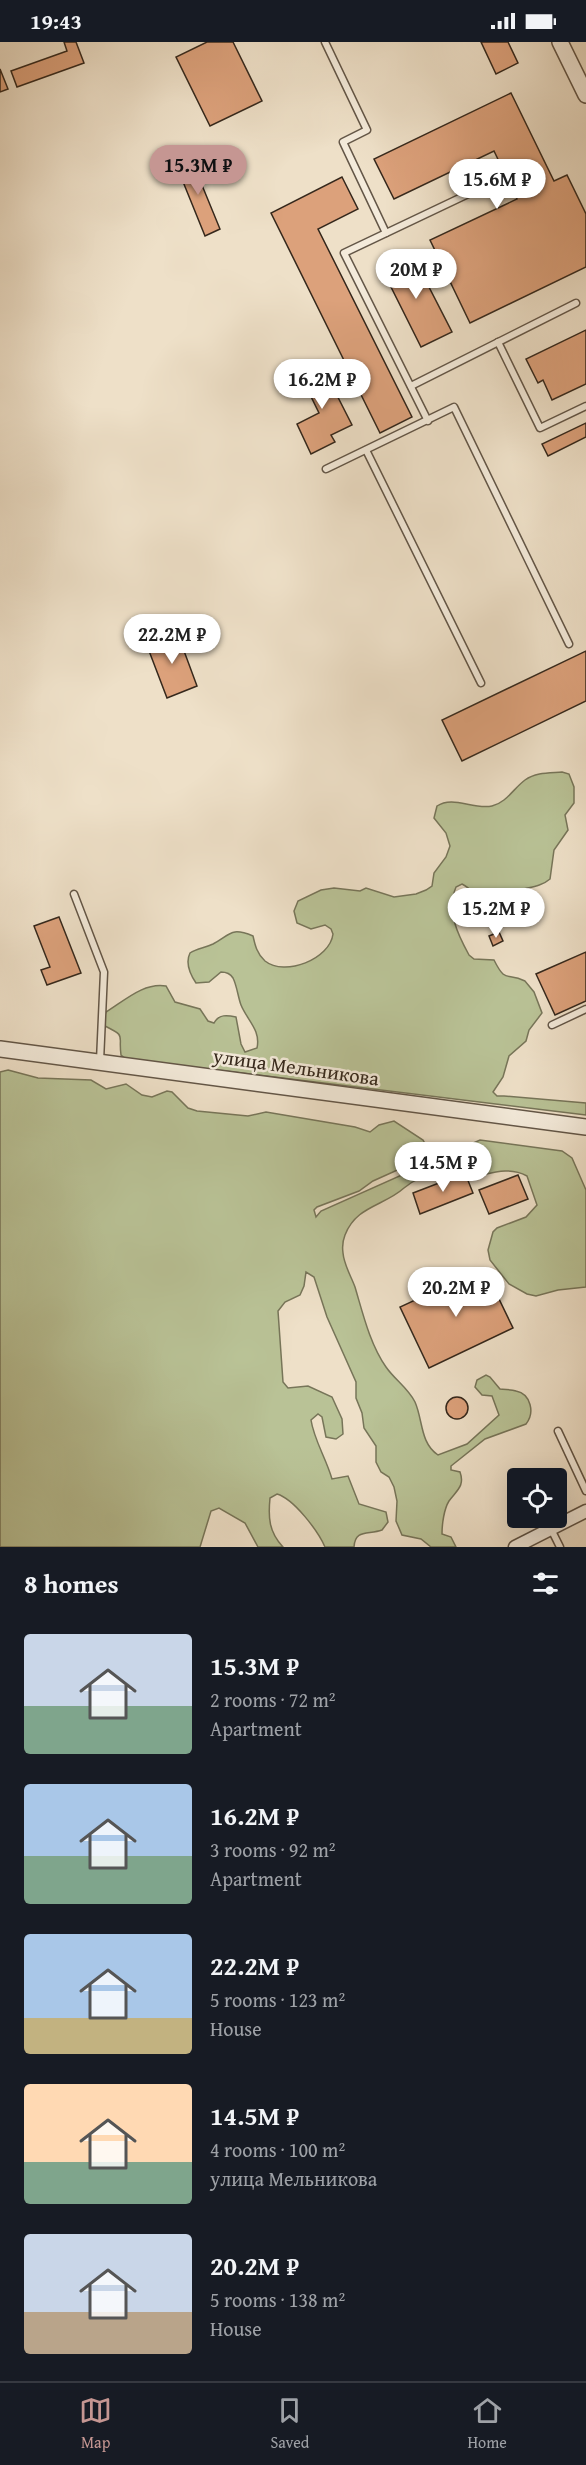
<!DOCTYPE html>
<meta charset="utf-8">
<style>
body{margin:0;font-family:"Gentium Book Plus",serif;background:#242831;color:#f1f3f6;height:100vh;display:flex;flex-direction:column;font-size:22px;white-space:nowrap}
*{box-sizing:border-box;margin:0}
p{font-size:20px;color:#9ea1a6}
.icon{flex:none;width:33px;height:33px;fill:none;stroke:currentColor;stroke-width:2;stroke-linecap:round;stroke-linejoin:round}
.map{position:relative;height:1505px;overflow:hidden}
.panel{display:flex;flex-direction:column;background:#171b24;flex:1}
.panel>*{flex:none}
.fabs{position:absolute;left:507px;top:1426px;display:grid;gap:12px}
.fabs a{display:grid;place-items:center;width:60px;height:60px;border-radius:6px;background:#171b24;box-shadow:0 6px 24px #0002;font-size:30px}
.price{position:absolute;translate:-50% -51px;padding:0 14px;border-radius:21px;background:#fff;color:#222;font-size:20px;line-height:39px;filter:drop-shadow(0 2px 3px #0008)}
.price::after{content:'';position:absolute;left:50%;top:36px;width:18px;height:14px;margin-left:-9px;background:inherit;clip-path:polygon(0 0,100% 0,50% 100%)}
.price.selected{background:#c59692;color:#111}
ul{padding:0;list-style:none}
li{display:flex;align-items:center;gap:18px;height:150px;padding:0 24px}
li span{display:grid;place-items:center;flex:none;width:168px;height:120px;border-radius:6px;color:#555}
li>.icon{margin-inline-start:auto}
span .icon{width:72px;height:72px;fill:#fffc;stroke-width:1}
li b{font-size:26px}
h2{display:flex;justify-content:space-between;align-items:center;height:72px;padding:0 24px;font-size:26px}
.status{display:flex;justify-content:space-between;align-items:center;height:42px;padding:0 30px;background:#171b24;direction:ltr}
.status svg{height:16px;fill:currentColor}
.dock{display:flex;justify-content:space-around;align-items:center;height:84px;border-top:2px solid #363941;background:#171b24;font-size:16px;color:#9ea1a6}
.dock a{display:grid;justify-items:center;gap:3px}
.dock .selected{color:#c59692}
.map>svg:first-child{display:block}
</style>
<div class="status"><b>19:43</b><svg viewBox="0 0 49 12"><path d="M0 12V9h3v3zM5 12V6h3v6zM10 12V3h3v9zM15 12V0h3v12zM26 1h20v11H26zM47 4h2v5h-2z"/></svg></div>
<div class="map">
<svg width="586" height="1505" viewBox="0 0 586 1505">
<rect width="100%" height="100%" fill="#eee0c8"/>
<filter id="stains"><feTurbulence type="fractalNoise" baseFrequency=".00333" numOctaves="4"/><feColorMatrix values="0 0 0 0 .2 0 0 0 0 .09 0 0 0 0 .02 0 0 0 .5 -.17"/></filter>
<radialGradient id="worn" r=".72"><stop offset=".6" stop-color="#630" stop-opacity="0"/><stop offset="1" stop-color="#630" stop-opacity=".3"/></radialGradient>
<g fill="#b9c296" stroke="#777559" stroke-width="1.5">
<path d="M562 730 569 732 574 745V761L565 773 568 788 554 808 550 837C535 850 514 842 502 860L505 874 502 881C487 882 481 851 462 842L456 845C446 869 458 893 469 913L474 917 494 918C506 942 506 930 525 939L534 950 542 971 529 988 526 999 509 1014 503 1035 493 1050 497 1054H504L586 1061V1073L126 1017 121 1013C118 992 127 995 105 984L103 978 106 970C124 959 144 940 166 944L175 960 200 967 208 979 214 981C219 972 227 973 236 975L241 1002 245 1010 257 1006C261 988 247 978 241 963 238 955 237 944 233 936 230 931 226 930 221 930L209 940 196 941C190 932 185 921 190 911 197 906 205 906 213 902 231 892 231 885 253 894 255 903 257 912 265 919 285 935 330 917 333 892L331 887 325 883 311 887 297 881 294 869 298 859 321 848 334 846 360 849 366 846 394 855 416 852 426 848 432 844 434 831 446 815 450 804 446 791 434 776 437 764C453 753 473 768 492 764 506 761 514 746 525 738 536 730 549 731 562 730Z"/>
<path d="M8 1028 38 1036 91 1038 106 1047 126 1042 142 1053 152 1055 167 1049 172 1050 188 1066 197 1069 248 1074 266 1070 355 1085 370 1090 379 1083 394 1079 423 1098 429 1109 422 1117 373 1139 359 1149 317 1165 314 1168 316 1175 321 1169 480 1098 562 1109 572 1116 586 1148V1245L558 1248 536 1254 527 1252 509 1242 490 1218 488 1208 493 1190 497 1186 526 1175 537 1163 527 1134C507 1123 488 1133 467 1136 450 1125 420 1132 404 1146 384 1164 356 1164 345 1193 343 1198 342 1204 343 1211 344 1223 351 1234 355 1245 363 1272 370 1302 386 1325 395 1338 408 1346 415 1360 423 1378 420 1401 438 1413L467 1402 499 1373 492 1354 482 1353 475 1345 477 1338 486 1333 490 1335 500 1347C505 1348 511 1347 516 1349 531 1352 535 1371 526 1382L485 1397 451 1424V1428L460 1430C465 1444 457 1448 449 1459 444 1467 442 1482 442 1492L451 1495 456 1505H431L421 1497 402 1493 396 1479 397 1459 394 1445 389 1435 381 1430 376 1420V1404L364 1386 362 1371 356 1356V1340L327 1275 314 1235 306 1230 304 1244 300 1253 285 1260 278 1269 283 1340 288 1346 308 1344 332 1355 342 1377 343 1392 336 1397 326 1395 322 1375 318 1372 311 1378C314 1398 326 1416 332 1437L348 1434 359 1462 386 1470 388 1480 382 1488C368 1493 355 1487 354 1505H325C318 1489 294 1457 277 1452L270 1456C268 1476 269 1490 283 1505H258L245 1481 219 1466 211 1469 200 1505H0V1030Z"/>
</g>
<g fill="#dca17b" stroke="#35281c" stroke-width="1.5">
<polygon points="64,0 76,0 84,21 17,45 11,29 67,9"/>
<polygon points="207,0 233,0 262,59 210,84 176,15"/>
<polygon points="481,0 508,0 518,21 496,32"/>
<polygon points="0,27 8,47 0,50"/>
<polygon points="511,51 554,139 567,133 586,172 586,225 470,281 430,198 517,157 494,109 394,157 374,117"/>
<polygon points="190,114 220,187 205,194 175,120"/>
<polygon points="342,135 358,167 318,187 412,375 380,391 271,171"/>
<polygon points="411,210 452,290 421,305 381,225"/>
<polygon points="586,288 586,342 552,358 543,338 538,341 526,317"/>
<polygon points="320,320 352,383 331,393 335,400 311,412 297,382 319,371 299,330"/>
<polygon points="586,381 586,395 548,414 542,402"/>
<polygon points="177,590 197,644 167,656 146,601"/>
<polygon points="586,609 586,659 462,719 442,678"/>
<polygon points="59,875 81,931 47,943 41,928 50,925 34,884"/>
<polygon points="499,890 503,899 493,904 489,894"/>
<polygon points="586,910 586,959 555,973 536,932"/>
<polygon points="465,1131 473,1151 420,1172 413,1151"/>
<polygon points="518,1133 528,1157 489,1172 479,1148"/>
<polygon points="484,1226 513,1286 429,1326 400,1265"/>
<circle cx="457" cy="1366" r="11"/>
</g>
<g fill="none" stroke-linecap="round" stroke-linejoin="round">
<defs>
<g id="service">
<polyline points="325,0 367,88 343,100 386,191"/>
<polyline points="498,300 540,386 586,364"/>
<polyline points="411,344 576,261"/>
<polyline points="428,379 344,211 485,144"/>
<polyline points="366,408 481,641"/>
<polyline points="326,427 454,365 569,602"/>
<polyline points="74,852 104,930 100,1019"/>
<polyline points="552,983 586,967"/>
<polyline points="558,1389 586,1449"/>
<polyline points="551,1487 560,1505"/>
</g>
<polyline id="minor" points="515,1505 586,1469"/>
<g id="tertiary">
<polyline points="560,0 586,53"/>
<polyline points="0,1007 586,1085"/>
</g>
</defs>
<use href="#service" stroke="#635647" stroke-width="9"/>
<use href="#minor" stroke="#635647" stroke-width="15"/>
<use href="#tertiary" stroke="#635647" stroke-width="18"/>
<use href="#service" stroke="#f4ebdb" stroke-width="6"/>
<use href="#minor" stroke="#f4ebdb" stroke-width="12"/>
<use href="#tertiary" stroke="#f4ebdb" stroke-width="15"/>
</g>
<g text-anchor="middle" stroke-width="5" stroke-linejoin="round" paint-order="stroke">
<g font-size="20" fill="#35281c" stroke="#f4ebdb">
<text transform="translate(296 1025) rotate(8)" y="7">улица Мельникова</text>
</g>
</g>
<rect width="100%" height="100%" filter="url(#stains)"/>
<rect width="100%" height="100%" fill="url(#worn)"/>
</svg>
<div class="fabs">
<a><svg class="icon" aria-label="locate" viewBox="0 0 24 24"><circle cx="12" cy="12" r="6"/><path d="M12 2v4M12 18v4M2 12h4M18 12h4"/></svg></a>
</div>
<b class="price selected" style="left:198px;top:154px">15.3M ₽</b>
<b class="price" style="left:497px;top:168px">15.6M ₽</b>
<b class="price" style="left:416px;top:258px">20M ₽</b>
<b class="price" style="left:322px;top:368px">16.2M ₽</b>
<b class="price" style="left:172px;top:623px">22.2M ₽</b>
<b class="price" style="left:496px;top:897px">15.2M ₽</b>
<b class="price" style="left:443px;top:1151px">14.5M ₽</b>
<b class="price" style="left:456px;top:1276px">20.2M ₽</b>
</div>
<section class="panel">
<h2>8 homes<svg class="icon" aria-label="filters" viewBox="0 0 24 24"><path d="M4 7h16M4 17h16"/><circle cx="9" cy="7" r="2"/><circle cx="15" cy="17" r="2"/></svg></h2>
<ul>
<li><span style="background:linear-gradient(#c9d6e8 60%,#7fa58c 0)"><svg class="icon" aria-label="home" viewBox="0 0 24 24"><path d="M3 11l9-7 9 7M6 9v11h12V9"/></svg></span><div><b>15.3M ₽</b><p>2 rooms · 72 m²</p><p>Apartment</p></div></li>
<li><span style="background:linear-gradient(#a9c7e8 60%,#7fa58c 0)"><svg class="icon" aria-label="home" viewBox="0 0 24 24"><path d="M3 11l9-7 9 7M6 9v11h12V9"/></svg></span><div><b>16.2M ₽</b><p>3 rooms · 92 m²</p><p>Apartment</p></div></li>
<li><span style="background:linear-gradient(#a9c7e8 70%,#c2b280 0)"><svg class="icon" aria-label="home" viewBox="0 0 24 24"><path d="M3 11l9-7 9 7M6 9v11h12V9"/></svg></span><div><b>22.2M ₽</b><p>5 rooms · 123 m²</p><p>House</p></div></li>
<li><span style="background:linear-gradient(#ffd9b3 65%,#7fa58c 0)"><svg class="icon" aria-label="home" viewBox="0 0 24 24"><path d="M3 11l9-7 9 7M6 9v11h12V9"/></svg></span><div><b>14.5M ₽</b><p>4 rooms · 100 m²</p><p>улица Мельникова</p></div></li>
<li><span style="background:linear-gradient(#c9d6e8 65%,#b9a48a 0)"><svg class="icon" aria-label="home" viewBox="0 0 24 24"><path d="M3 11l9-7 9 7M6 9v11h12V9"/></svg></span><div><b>20.2M ₽</b><p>5 rooms · 138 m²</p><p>House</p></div></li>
</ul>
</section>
<nav class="dock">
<a class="selected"><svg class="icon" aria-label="map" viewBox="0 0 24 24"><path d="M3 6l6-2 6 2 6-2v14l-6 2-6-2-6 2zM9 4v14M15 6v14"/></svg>Map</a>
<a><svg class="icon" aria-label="saved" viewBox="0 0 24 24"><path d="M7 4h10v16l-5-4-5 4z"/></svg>Saved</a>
<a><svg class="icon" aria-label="home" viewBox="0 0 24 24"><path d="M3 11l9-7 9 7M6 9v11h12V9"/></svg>Home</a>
</nav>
